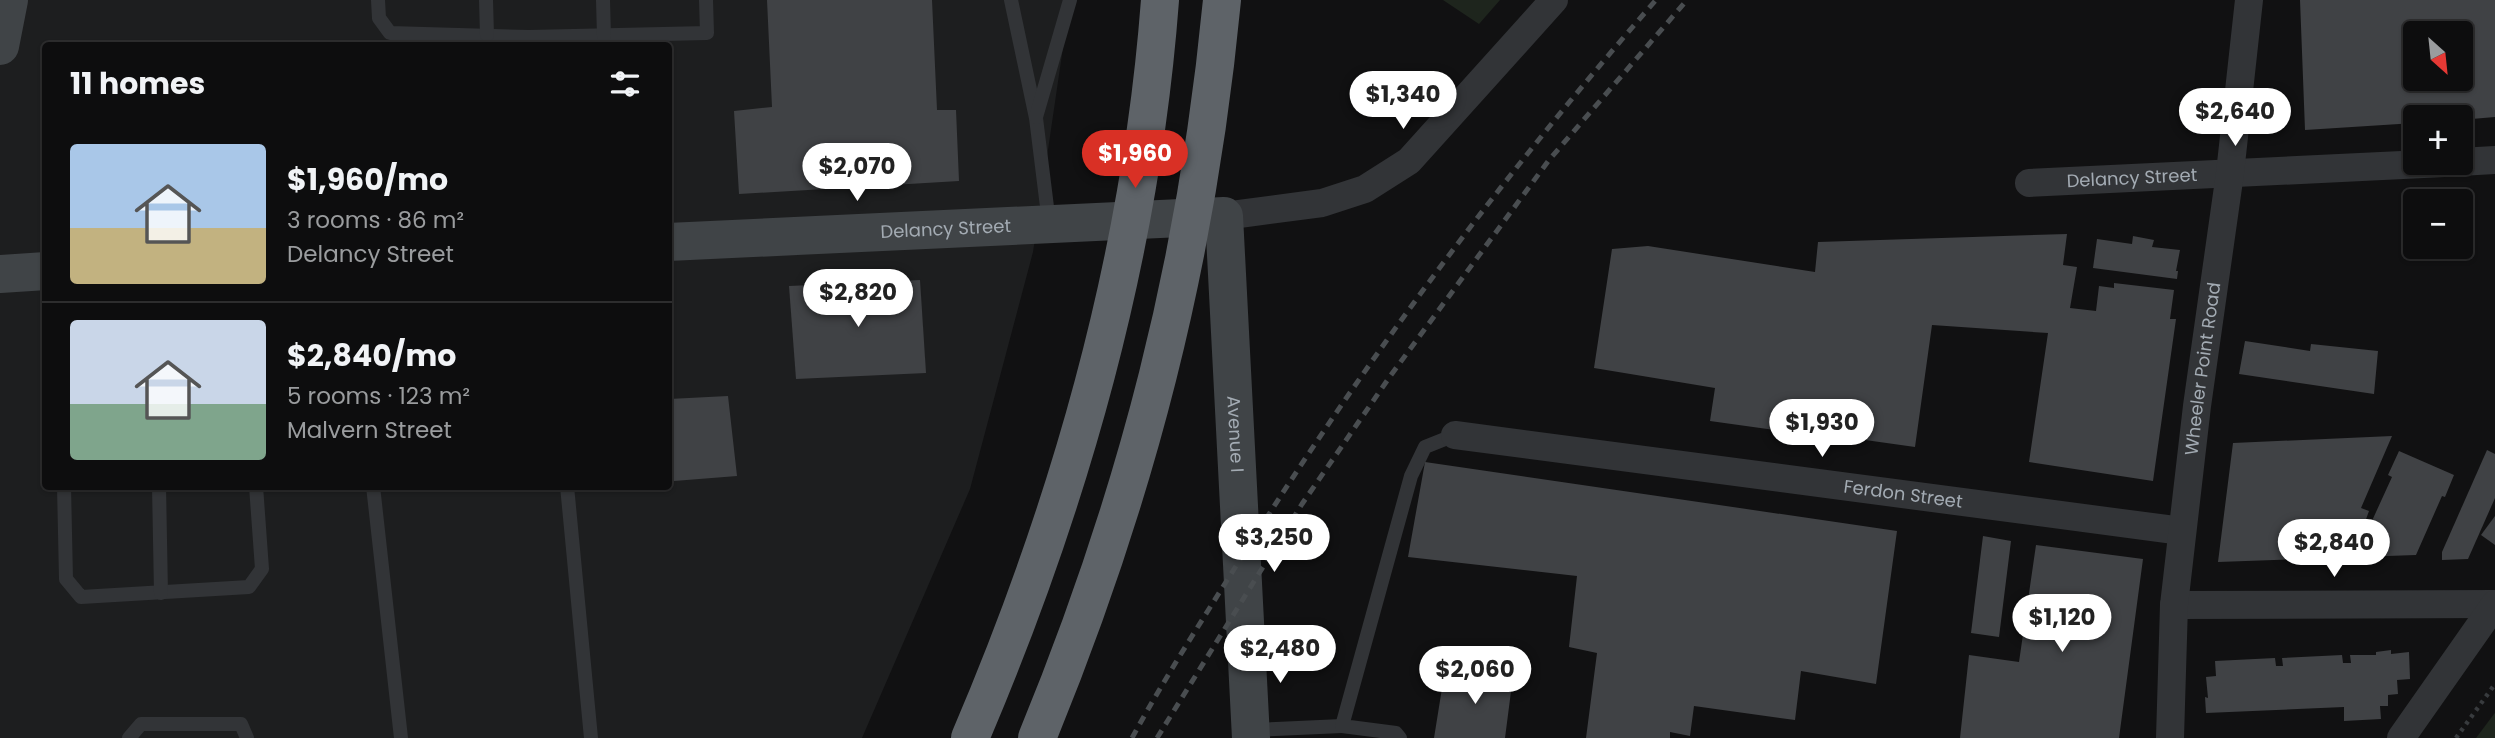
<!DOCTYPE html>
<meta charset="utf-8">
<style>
body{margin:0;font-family:Poppins,sans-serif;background:#1b1b1c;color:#f1f3f6;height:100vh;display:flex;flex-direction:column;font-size:26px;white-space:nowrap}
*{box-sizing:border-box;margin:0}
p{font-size:23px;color:#9a9c9e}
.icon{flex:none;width:38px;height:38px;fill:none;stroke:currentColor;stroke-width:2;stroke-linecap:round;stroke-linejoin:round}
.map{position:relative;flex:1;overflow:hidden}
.side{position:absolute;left:42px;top:42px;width:630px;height:448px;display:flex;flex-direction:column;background:#0d0d0e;border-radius:7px;box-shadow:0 2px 5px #0004,0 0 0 2px #2d2d2e}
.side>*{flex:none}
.needle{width:46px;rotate:153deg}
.fabs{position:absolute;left:2403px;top:21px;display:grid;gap:14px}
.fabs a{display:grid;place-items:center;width:70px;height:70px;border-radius:7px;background:#0d0d0e;box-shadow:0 2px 5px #0004,0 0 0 2px #2d2d2e;font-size:35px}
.price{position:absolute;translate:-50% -60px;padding:0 16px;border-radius:24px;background:#fff;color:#222;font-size:23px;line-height:46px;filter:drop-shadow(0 2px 4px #0008)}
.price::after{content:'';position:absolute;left:50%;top:42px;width:21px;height:16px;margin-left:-10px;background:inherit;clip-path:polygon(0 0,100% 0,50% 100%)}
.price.selected{background:#d93025;color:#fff}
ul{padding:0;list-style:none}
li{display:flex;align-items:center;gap:21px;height:175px;padding:0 28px}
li+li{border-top:2px solid #2d2d2e}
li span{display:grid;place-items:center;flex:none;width:196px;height:140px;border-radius:7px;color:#555}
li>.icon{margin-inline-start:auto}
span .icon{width:84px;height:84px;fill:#fffc;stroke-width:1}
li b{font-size:30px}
h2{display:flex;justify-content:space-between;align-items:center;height:84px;padding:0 28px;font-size:30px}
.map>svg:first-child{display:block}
</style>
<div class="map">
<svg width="2495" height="738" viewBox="0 0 2495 738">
<rect width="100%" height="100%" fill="#111112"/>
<path fill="#1d1e1f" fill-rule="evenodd" d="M12 0H1070L1033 252 970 489 862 738H0V37ZM46 46H668V486H46Z"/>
<g fill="#1e251d">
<polygon points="1443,0 1500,0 1479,24"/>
<polygon points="2495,713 2495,738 2476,738 2494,714"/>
</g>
<g fill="#404245" fill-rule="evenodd">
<polygon points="767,0 932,0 937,110 956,110 959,181 739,194 734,111 772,107"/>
<path d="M2300 0H2495V117L2460 120V117H2415V123L2305 130ZM2415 33H2460V79H2415Z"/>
<polygon points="2067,234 2063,265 2077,267 2070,308 2096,311 2099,286 2114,288 2114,283 2174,290 2170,319 2176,319 2153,481 2029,462 2048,333 1932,325 1915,447 1851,438 1855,416 1813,410 1810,435 1710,421 1715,388 1594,368 1612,249 1648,246 1815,272 1818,242"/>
<polygon points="2133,236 2154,240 2152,247 2180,250 2176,271 2178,271 2177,279 2093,268 2097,239 2132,244"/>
<polygon points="920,280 926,373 796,379 789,286"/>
<polygon points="2245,341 2310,351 2311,344 2378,351 2374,394 2239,374"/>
<polygon points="728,396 737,476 674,481 673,469 668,469 669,399"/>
<polygon points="2392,436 2361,508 2369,511 2365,522 2371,523 2392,477 2388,475 2399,451 2454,475 2445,497 2442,496 2416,555 2218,562 2233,443"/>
<polygon points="2487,450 2495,454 2495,498 2468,559 2442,560 2442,552"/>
<polygon points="1425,462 1897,531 1876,684 1801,671 1795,720 1694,706 1690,736 1670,732 1670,738 1586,738 1597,653 1569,647 1577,576 1408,557"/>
<polygon points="2495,516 2495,545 2481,535"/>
<polygon points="1983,536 2011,541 1999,637 1971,633"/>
<polygon points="2036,545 2143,559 2119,738 1960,738 1969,655 2019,662"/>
<polygon points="2391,650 2391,654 2409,652 2410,679 2397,680 2398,694 2388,695 2388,706 2380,706 2381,719 2344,721 2344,707 2206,713 2205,697 2208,698 2206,677 2216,676 2215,661 2275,658 2276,666 2283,666 2282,658 2342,655 2343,663 2351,663 2350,655 2376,655 2376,652"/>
<polygon points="1460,668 1513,676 1505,738 1434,738 1443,682 1458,684"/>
</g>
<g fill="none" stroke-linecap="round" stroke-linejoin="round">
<polyline stroke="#383b3e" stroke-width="4.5" stroke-dasharray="3.5 5" stroke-linecap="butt" points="2456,738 2495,684"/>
<g stroke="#323437" stroke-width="14">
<polyline points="378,0 379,18 390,33 529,37 707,33 706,0"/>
<polyline points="486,0 487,35"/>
<polyline points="603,0 604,36"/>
<polyline points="1011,0 1036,118 1049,223"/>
<polyline points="1036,117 1070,0"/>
<polyline points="64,486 66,579 81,597 249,587 262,569 256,486"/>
<polyline points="159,486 161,593"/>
<polyline points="373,486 401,738"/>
<polyline points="567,486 591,738"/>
<polyline points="1253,730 1342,726"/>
<polyline points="129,738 141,724 241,724 247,738"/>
<polyline points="1400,738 1396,733 1342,726 1411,476 1425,447 1455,435"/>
</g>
<g stroke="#323437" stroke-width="28">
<polyline points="2460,162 2495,160"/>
<path id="s1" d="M2029 183 2444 163"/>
<polyline points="1224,216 1322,203 1365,189 1409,161 1554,0"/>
<path id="s2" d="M1455 435 2182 531"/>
<polyline points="2174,605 2495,604"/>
<path id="s3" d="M2170 738 2174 605 2197 406 2230 173 2249 0"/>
<polyline points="2401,738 2495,604"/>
</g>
<g stroke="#404447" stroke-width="38">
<polyline points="0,46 9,0"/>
<path id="s4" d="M668 242 1224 216 1251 738"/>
<polyline points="0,274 46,271"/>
</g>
<g stroke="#494d50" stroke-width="5" stroke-dasharray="9 7" stroke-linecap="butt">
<path d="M1132 738C1164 679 1201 622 1236 566 1361 366 1501 177 1656 0"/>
<polyline points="1157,738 1302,504 1391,375 1549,160 1687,0"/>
</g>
<g stroke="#5e6368" stroke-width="38">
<path d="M970 738C1070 504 1141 254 1160 0"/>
<path d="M1037 738C1137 495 1197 262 1222 0"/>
</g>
</g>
<g text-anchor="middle" stroke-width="7" stroke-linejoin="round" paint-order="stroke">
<g font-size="18" fill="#a3abb3" stroke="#0c0c0d">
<text dy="6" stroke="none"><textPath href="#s1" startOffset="103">Delancy Street</textPath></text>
<text dy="6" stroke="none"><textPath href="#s4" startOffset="278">Delancy Street</textPath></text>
<text dy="6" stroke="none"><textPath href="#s3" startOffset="371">Wheeler Point Road</textPath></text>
<text dy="6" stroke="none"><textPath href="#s4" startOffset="775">Avenue I</textPath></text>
<text dy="6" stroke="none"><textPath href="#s2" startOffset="452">Ferdon Street</textPath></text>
</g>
</g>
</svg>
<div class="fabs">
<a><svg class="needle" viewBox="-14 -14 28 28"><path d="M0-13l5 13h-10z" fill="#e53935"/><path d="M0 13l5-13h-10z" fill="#9a9c9e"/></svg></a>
<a>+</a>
<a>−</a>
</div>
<b class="price" style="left:1403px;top:131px">$1,340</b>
<b class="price" style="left:2235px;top:148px">$2,640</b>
<b class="price selected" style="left:1135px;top:190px">$1,960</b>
<b class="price" style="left:857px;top:203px">$2,070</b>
<b class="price" style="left:858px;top:329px">$2,820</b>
<b class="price" style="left:1822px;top:459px">$1,930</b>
<b class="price" style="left:1274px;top:574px">$3,250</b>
<b class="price" style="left:2334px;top:579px">$2,840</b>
<b class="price" style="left:2062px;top:654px">$1,120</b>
<b class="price" style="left:1280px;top:685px">$2,480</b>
<b class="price" style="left:1475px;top:706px">$2,060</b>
<section class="side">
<h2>11 homes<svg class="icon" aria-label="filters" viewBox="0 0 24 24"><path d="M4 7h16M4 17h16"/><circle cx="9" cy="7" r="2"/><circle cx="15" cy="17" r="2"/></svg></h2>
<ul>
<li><span style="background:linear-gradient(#a9c7e8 60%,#c2b280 0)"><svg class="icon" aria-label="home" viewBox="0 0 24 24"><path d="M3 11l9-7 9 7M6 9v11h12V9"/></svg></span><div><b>$1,960/mo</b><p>3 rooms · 86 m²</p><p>Delancy Street</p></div></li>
<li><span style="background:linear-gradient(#c9d6e8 60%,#7fa58c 0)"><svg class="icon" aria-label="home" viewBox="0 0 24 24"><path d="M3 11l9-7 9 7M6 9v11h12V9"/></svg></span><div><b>$2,840/mo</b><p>5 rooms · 123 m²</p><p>Malvern Street</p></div></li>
</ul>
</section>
</div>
